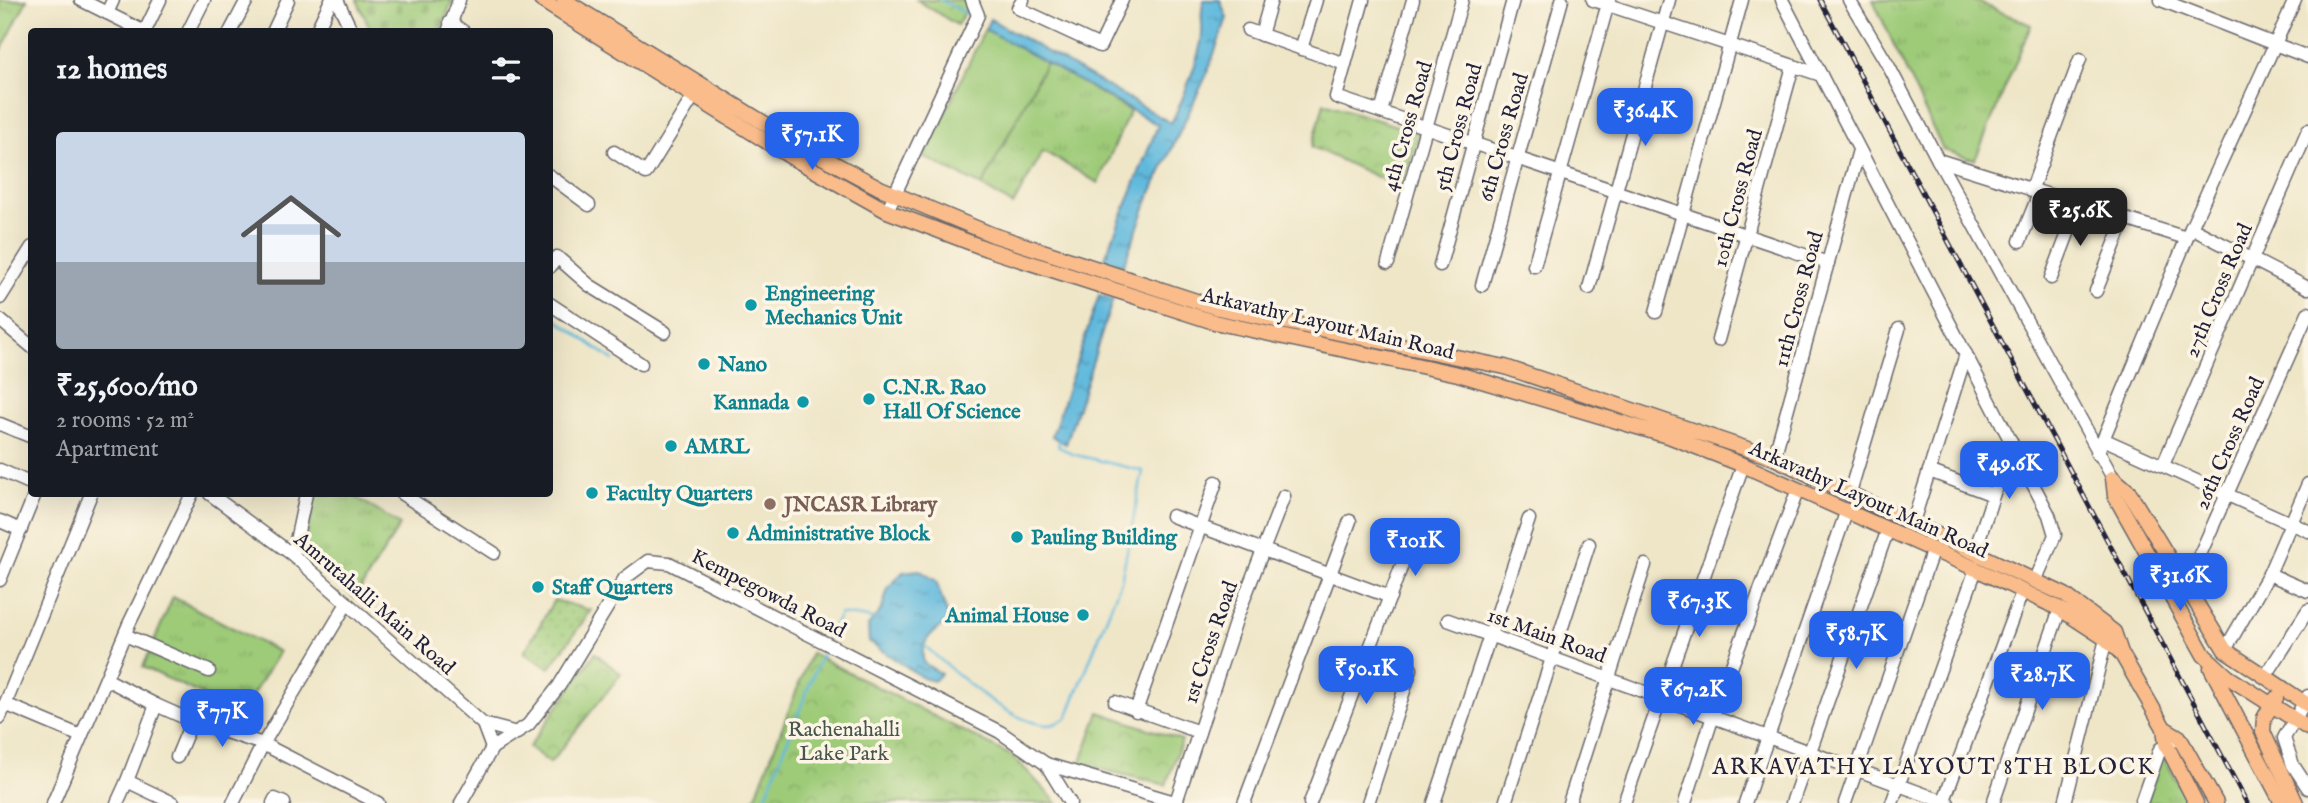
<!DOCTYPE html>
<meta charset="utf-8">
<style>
body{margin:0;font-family:"IM FELL English",serif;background:#20242c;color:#f1f3f6;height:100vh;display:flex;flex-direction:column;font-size:26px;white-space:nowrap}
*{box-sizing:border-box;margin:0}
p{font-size:23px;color:#9ea1a6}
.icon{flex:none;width:38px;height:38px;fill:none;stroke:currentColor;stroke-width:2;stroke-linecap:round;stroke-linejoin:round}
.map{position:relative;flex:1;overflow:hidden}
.details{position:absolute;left:28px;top:28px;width:525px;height:469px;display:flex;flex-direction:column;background:#171b24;border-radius:7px;box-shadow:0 7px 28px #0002}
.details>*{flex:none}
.price{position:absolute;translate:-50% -60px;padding:0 16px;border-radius:14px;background:#2563eb;color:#fff;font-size:23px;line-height:46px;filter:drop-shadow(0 2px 4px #0008)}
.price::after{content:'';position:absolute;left:50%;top:42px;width:21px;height:16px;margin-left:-10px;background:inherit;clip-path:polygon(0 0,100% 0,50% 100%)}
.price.on{background:#222;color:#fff}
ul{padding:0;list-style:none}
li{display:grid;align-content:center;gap:14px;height:371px;padding:0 28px}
li span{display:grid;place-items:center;height:217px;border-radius:7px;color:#555}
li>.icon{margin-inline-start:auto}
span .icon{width:126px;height:126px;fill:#fffc;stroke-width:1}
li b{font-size:30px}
h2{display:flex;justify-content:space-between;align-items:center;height:84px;padding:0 28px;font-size:30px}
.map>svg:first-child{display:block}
</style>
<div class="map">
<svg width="2308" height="803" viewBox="0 0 2308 803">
<defs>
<pattern id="grass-tufts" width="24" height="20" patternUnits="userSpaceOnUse" patternTransform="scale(1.75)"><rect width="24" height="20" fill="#9ecb78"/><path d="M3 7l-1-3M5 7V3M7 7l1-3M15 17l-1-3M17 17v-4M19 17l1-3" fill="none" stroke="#88ae69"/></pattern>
<pattern id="cemetery-stones" width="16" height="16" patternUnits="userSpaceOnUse" patternTransform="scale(1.75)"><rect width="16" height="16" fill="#9ecb78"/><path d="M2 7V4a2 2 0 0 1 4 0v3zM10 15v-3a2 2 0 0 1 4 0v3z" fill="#88ae69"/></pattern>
<pattern id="park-crowns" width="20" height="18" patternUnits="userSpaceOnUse" patternTransform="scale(1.75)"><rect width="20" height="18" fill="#9ecb78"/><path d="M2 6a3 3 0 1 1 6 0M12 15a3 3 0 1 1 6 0" fill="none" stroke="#88ae69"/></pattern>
<pattern id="garden-dots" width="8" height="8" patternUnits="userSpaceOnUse" patternTransform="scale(1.75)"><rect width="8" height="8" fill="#9ecb78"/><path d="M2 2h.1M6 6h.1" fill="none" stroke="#88ae69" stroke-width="1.8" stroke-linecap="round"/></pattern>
<pattern id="water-ripples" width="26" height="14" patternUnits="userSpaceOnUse" patternTransform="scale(1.75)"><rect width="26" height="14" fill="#60b9dd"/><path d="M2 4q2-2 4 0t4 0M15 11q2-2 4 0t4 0" fill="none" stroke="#4f96b4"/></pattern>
</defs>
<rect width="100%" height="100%" fill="#fcf5e5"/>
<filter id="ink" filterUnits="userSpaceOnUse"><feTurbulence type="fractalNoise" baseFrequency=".0143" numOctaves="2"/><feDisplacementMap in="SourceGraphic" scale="14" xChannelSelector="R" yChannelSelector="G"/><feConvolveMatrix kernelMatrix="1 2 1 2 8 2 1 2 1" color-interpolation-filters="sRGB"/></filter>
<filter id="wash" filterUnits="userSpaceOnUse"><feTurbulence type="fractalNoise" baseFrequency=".00686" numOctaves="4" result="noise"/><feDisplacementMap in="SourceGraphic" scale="28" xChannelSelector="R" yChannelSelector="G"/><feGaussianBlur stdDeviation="1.57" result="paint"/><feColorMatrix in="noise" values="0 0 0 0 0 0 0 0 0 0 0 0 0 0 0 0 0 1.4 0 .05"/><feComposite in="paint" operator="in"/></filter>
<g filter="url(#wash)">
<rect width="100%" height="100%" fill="#efe6c8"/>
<g fill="url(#grass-tufts)" stroke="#60765a" stroke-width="2">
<polygon points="0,0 27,0 0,53"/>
<polygon points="1873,0 1973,0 2031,25 1975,160 1943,150"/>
<polygon points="1046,62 1130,111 1098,183 1043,151 1013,205 982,186"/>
<polygon points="316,494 351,494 400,525 355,598 302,554"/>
<polygon points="173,597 279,652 241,713 143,667"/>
<polygon points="2162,753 2188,803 2146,803"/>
</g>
<polygon fill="url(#cemetery-stones)" stroke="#60765a" stroke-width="2" points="357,0 453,0 440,32 371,31"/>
<g fill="url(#park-crowns)" stroke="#60765a" stroke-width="2">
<polygon points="917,0 964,0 970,4 957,25"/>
<polygon points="1324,103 1419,133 1401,188 1312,147"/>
<polygon points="595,653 621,674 550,763 529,747"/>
<polygon points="811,653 1014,757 1057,803 753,803"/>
<polygon points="1099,712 1182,740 1166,785 1080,764"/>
</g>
<polygon fill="url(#garden-dots)" stroke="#60765a" stroke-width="2" points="554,600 591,610 550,668 524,653"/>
<polygon fill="#9ecb78" stroke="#60765a" stroke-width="2" points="985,29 1046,62 982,186 924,157"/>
<g fill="url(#water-ripples)" stroke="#416e8c" stroke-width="2">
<path d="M1204 0H1220L1227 18 1206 76 1150 195 1123 266 1104 260 1158 125 985 29 990 19 1171 123C1180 107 1202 52 1202 33 1203 20 1199 13 1204 0Z"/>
<polygon points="1099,295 1113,299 1066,444 1052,436"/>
<path d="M919 570 936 581 948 616 947 622C932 632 918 643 924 663L941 674 934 681 923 678 869 642 868 626 882 609 888 588 903 572Z"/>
</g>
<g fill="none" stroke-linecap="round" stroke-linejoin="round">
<g stroke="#60b9dd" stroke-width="2.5">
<polyline points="940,0 971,16"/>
<polyline points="550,315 613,360"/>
<polyline points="828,639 840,614 875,619"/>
<path d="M925 646C954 672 1007 722 1047 725 1054 726 1061 721 1067 718L1121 581 1143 471 1072 454 1058 446 1060 438"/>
<polyline points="763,803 824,648"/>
</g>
</g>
</g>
<g filter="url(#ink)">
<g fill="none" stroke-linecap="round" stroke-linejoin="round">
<defs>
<g id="minor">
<polyline points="81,0 145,32"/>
<polyline points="337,0 352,32"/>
<polyline points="1023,0 1018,8 1100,46 1122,0"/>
<polyline points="1363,0 1336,97 1828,263"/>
<polyline points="1593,0 1821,75"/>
<polyline points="1782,0 2049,515 2055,535 2036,579"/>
<polyline points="1849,0 1888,65 1938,160"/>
<polyline points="2161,0 2308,57"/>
<polyline points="107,13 113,0"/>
<polyline points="450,22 464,32"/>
<polyline points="1248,30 1345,64"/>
<polyline points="145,31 160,0"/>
<polyline points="188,32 204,0"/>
<polyline points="230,32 247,0"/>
<polyline points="273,32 288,0"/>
<polyline points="316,32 331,0"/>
<polyline points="448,32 459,0"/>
<polyline points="1261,35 1271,0"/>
<polyline points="1301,49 1316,0"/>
<polyline points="1381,112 1413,0"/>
<polyline points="614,152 646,173 693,97"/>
<polyline points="550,176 589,205"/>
<polyline points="2031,191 2080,59"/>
<polyline points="887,211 978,15 972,0"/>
<polyline points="2191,228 2308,288"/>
<polyline points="2020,241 2039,194"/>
<polyline points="1388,263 1462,0"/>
<polyline points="1440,265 1513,0"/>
<polyline points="1534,266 1609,0"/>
<polyline points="550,267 557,257 589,285 665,332"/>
<polyline points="2051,278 2078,207"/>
<polyline points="1482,285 1562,0"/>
<polyline points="1589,288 1669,0"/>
<polyline points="2096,291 2124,221"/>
<polyline points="0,298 32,247"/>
<polyline points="550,304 641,364"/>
<polyline points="1656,312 1742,0"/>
<polyline points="0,320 32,347"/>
<polyline points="1718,340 1793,66"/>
<polyline points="0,424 32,437"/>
<polyline points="2103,439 2308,531"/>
<polyline points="2097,454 2191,228 2295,0"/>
<polyline points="1774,458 1859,150"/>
<polyline points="2163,465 2308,130"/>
<polyline points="0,470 32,484"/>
<polyline points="1929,471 1993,495"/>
<polyline points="2113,478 1938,160 2186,238"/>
<polyline points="1850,492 1899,329"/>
<polyline points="210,494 293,555 483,724 517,733"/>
<polyline points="402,494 494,553"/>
<polyline points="1172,516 1390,597"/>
<polyline points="0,521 21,530"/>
<polyline points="1913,522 1966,354"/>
<polyline points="1975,551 2011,441"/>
<polyline points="293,555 306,494"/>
<polyline points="2269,574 2308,591"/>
<polyline points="0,580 35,494"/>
<polyline points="2185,588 2308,313"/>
<polyline points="1448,620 1948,803"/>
<polyline points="125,635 209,671"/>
<polyline points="2225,650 2269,574 2308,484"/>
<polyline points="2265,677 2308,610"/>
<polyline points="106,679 156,705 127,781"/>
<polyline points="2308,696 2284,738 2293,765 2308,788"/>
<polyline points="1115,702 1199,732"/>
<polyline points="5,704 81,736"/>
<polyline points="156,705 192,721 177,757"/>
<polyline points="1136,711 1216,482"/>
<polyline points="0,717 91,494"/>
<polyline points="192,721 263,744 347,603"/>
<polyline points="492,748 528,725 559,686 625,578 648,561 669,563 1000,732 1046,764 1070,803"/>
<polyline points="1046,764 1178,803"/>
<polyline points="1176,802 1237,617 1284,496"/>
<polyline points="53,803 129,624 192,494"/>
<polyline points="117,803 127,781 173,803"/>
<polyline points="233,803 263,744 378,803"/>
<polyline points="273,803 275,799 284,803"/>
<polyline points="461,803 492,748 483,724"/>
<polyline points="1244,803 1350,521"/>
<polyline points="1310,803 1409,547"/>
<polyline points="1368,803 1411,669"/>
<polyline points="1434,803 1529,519"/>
<polyline points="1505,803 1589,544"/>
<polyline points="1569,803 1645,565"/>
<polyline points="1624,803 1743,465"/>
<polyline points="1685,803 1713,716 1798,489"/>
<polyline points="1745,803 1847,510"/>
<polyline points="1792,803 1888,529"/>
<polyline points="1845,803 1933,549"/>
<polyline points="1892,803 1976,569"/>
<polyline points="1943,803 2022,592"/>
<polyline points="1993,803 2060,609"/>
<polyline points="2065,803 2106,639 2113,633"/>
<polyline points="2141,803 2160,749 2173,741"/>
</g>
<g id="major">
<polyline points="541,0 791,157 887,211 987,249 1214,322 1458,374 1671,437 1743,465 1976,569 2060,609 2106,639 2121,653 2114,632 2065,595 1774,458 1505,367 1218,308 993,235 880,188 798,144 564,0"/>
<polyline points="2113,478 2115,496 2204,655 2228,677 2308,728"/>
<polyline points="2113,478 2128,491 2225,650 2308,705"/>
<polyline points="2121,653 2164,728 2166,744 2196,803"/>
<polyline points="2211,668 2282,803"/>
<polyline points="2276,698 2264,718 2263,732 2296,803"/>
<polyline points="2164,728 2179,737 2216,803"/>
</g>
</defs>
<use href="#minor" stroke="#6a676c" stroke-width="15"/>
<use href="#major" stroke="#6a676c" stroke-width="17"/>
<use href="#minor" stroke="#fff" stroke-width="12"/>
<use href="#major" stroke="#f9bc8a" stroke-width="14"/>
<defs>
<polyline id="rail" points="1820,0 2247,803"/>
</defs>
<use href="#rail" stroke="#22223b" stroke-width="5"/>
<use href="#rail" stroke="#fcf5e5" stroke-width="2.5" stroke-dasharray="8" stroke-linecap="butt"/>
</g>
</g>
<g fill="#0f9aa8" stroke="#fcf5e5" stroke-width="2.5">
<circle cx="751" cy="305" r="7"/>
<circle cx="704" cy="364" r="7"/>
<circle cx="869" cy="399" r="7"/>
<circle cx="803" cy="402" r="7"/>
<circle cx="671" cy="446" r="7"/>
<circle cx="592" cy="493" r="7"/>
<circle cx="733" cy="533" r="7"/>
<circle cx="1017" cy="537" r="7"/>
<circle cx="538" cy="587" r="7"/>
<circle cx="1083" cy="615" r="7"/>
</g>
<circle fill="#8d6e63" stroke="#fcf5e5" stroke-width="2.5" cx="770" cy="504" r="7"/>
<g text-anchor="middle" stroke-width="7" stroke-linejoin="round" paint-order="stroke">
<g font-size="21" fill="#22223b" stroke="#fcf5e5">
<text transform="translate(1407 126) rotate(-74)" y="7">4th Cross Road</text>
<text transform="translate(1458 127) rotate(-75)" y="7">5th Cross Road</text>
<text transform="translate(1503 137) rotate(-74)" y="7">6th Cross Road</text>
<text transform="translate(1737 198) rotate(-75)" y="7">10th Cross Road</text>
<text transform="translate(2218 290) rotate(-67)" y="7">27th Cross Road</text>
<text transform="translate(1798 299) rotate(-75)" y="7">11th Cross Road</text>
<text transform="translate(1328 323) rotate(13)" y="7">Arkavathy Layout Main Road</text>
<text transform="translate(2229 443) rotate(-66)" y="7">26th Cross Road</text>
<text transform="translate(1869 499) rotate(24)" y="7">Arkavathy Layout Main Road</text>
<text transform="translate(769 593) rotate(27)" y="7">Kempegowda Road</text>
<text transform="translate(375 603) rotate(41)" y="7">Amrutahalli Main Road</text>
<text transform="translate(1547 635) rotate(20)" y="7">1st Main Road</text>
<text transform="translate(1210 642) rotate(-71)" y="7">1st Cross Road</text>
</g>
<g font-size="21" font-weight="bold" fill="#0d838f" stroke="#fcf5e5" text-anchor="start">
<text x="765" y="300">Engineering<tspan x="765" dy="24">Mechanics Unit</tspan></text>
<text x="718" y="371">Nano</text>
<text x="883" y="394">C.N.R. Rao<tspan x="883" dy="24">Hall Of Science</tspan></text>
<text x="789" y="409" text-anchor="end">Kannada</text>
<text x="685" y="453">AMRL</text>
<text x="606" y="500">Faculty Quarters</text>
<text x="747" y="540">Administrative Block</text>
<text x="1031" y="544">Pauling Building</text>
<text x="552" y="594">Staff Quarters</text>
<text x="1069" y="622" text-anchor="end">Animal House</text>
</g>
<g font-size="21" font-weight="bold" fill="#785e54" stroke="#fcf5e5" text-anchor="start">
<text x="784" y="511">JNCASR Library</text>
</g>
<g font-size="21" fill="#47554d" stroke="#fcf5e5">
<text x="844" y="736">Rachenahalli<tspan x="844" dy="24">Lake Park</tspan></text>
</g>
<g font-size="23" letter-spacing="2" fill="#22223b" stroke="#fcf5e5">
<text x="1934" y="774">ARKAVATHY LAYOUT 8TH BLOCK</text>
</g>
</g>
</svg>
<b class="price" style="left:1645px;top:148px">₹36.4K</b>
<b class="price" style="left:812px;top:172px">₹57.1K</b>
<b class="price on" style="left:2080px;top:248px">₹25.6K</b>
<b class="price" style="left:2009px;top:501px">₹49.6K</b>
<b class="price" style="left:1415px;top:578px">₹101K</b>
<b class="price" style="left:2180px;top:613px">₹31.6K</b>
<b class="price" style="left:1699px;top:639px">₹67.3K</b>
<b class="price" style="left:1856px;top:671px">₹58.7K</b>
<b class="price" style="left:1366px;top:706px">₹50.1K</b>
<b class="price" style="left:2042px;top:712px">₹28.7K</b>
<b class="price" style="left:1693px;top:727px">₹67.2K</b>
<b class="price" style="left:222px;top:749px">₹77K</b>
<section class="details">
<h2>12 homes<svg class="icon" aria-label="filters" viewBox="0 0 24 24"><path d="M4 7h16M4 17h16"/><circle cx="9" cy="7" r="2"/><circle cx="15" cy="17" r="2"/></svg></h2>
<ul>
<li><span style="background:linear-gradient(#c9d6e8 60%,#9aa5b1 0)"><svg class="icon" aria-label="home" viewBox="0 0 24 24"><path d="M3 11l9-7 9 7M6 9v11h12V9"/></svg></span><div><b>₹25,600/mo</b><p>2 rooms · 52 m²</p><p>Apartment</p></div></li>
</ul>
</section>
</div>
